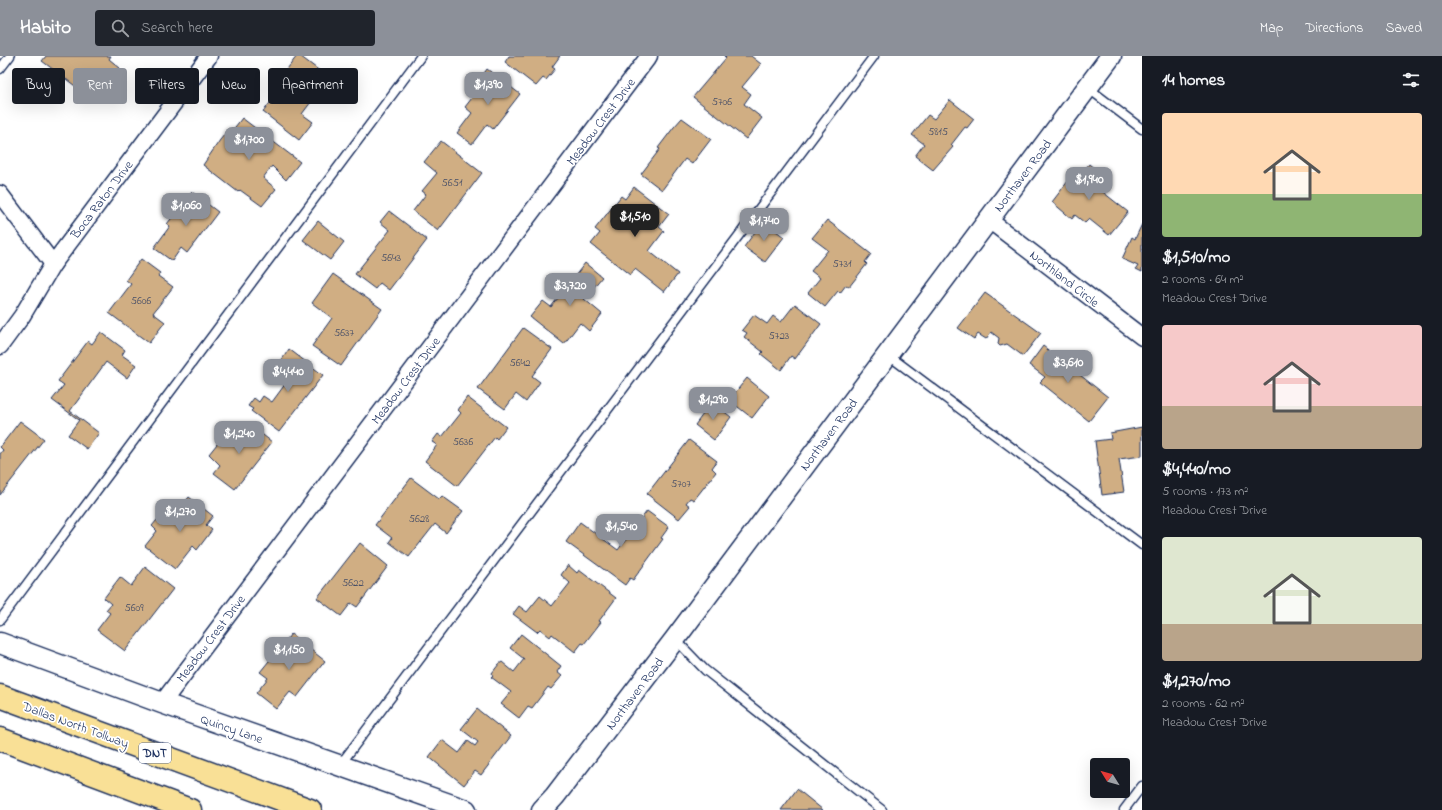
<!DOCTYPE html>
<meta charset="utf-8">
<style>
body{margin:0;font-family:"Indie Flower",sans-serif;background:#20242c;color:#f1f3f6;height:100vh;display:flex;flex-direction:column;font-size:15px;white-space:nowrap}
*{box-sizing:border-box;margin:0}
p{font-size:13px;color:#9ea1a6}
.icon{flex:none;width:22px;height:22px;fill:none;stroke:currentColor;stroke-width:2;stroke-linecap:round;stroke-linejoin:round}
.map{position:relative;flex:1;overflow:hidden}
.drawer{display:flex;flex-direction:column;background:#171b24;width:300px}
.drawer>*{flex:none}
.top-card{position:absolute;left:12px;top:12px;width:380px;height:36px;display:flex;gap:8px}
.needle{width:26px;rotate:307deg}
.tools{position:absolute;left:1090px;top:702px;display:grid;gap:8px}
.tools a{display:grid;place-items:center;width:40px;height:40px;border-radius:4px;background:#171b24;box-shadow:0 4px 16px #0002;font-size:20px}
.price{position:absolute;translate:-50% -34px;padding:0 9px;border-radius:8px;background:#8c9099;color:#fff;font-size:13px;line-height:26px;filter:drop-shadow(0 1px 2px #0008)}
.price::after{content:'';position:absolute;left:50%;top:24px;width:12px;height:9px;margin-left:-6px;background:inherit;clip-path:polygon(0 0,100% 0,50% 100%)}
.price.selected{background:#222;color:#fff}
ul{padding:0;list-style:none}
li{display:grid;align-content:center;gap:8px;height:212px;padding:0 20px}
li span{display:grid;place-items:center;height:124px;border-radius:4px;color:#555}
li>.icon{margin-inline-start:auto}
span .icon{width:72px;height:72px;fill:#fffc;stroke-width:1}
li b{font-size:17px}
h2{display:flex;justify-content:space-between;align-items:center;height:48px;padding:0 20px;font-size:17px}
.pill{padding:0 14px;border-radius:4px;background:#171b24;box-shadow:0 4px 16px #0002;font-size:14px;line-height:36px}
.pill.selected{background:#8c9099;color:#fff}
header{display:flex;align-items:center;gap:24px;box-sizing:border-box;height:56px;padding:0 20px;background:#8c9099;color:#fff}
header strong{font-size:19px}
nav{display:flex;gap:22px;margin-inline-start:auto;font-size:14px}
.search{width:280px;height:36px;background:#20242c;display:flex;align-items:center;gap:10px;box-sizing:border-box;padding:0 14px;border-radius:4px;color:#9ea1a6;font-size:15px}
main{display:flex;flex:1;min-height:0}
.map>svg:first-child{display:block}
</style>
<header>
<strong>Habito</strong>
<div class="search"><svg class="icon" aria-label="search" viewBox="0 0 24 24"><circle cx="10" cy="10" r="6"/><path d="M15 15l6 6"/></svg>Search here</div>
<nav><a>Map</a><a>Directions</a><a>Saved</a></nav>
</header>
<main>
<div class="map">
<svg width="1142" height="754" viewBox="0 0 1142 754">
<rect width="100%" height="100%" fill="#fff"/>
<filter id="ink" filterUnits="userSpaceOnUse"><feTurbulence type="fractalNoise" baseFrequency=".025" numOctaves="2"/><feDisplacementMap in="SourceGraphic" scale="8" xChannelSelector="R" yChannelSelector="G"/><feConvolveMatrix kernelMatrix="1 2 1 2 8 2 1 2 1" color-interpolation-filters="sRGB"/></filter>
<g filter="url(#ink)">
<g fill="#d0ae83" stroke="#1b2f5e">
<polygon points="46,0 111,0 109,3 120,12 95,45 42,5"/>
<polygon points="297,0 300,0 329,22 302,58 313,66 299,84 263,56 289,22 284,17"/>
<polygon points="509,0 560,0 552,11 555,13 546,24 543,22 536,30 505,6"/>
<polygon points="724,0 751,0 761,8 742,31 751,38 744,48 762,62 746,83 693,41 726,2"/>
<polygon points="487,13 520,38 493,73 487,68 472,88 457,77 472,57 465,51 482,29 478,26"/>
<polygon points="950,44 974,63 967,72 965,71 951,89 953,91 933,114 915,100 924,88 912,79 928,59 934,63"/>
<polygon points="242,62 300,106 286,124 272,110 263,122 276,133 262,150 240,134 238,136 203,109 220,84 229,73 232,75"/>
<polygon points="682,62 711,83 692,108 685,103 662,134 641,118 660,93 658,92 674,71"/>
<polygon points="441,85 482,117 438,175 413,155 426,138 422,135 437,117 424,106"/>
<polygon points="1089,108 1102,119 1094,129 1128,156 1109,179 1089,163 1085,167 1075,159 1072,163 1052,146 1075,116 1080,120"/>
<polygon points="634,131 669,158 659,171 664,175 649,195 678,218 664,236 635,213 630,219 591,188 600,177 595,173 621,140 625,143"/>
<polygon points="192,136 218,156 187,197 181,192 172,205 154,192 170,170 167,168"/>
<polygon points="389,155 427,184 389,234 380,227 375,233 355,218 390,174 380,166"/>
<polygon points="827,164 871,198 865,206 867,208 849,231 846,229 840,237 838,235 825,251 808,237 820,222 811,215 828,194 812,182"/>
<polygon points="318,165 344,186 330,204 303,184"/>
<polygon points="763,165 784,181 765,206 744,191"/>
<polygon points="1142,168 1142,216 1136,213 1138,210 1122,203 1132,181 1135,183"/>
<polygon points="141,203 160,217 158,220 173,231 153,257 165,266 149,287 109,257 131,228 126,224"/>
<polygon points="585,207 602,221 584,243 602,258 589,275 580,267 564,288 530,261 543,245 551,251"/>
<polygon points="333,218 382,253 341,310 312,290 332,262 312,247"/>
<polygon points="985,237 1041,277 1023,300 1007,288 1000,290 998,288 999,282 991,276 986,283 978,278 974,283 958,272"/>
<polygon points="795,248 821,268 795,303 791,300 781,314 761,298 763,296 744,281 747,277 742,274 754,259 767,268 773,260 781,266"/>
<polygon points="523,272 552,293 532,320 540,326 526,346 516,338 505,353 478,333"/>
<polygon points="101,276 125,294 122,299 136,309 127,322 106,306 70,355 99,377 87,393 68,379 79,364 52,344 64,329 58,325 88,285 92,288"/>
<polygon points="1043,290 1108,341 1089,365 1040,326 1045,321 1029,309"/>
<polygon points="289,293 323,319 279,376 251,355 253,353 248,350 254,342 259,346 263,340 272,346 286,327 282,324 291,313 281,305"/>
<polygon points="747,322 769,340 752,362 729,344"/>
<polygon points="467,341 506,371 497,383 495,381 457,430 425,405 437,389 432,386 438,378 442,381 461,357 458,354"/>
<polygon points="712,346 731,361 714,384 695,369"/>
<polygon points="20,365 44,383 0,439 0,398 3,394 0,391"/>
<polygon points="250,369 272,386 235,433 214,417 220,409 209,398 225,378 236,387"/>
<polygon points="1142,371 1142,400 1119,403 1124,436 1102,439 1095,385 1111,383 1110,377"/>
<polygon points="689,384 717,405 712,412 716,416 694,444 690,442 686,447 690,450 679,463 647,438"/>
<polygon points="411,422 439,443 442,440 463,455 446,477 435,468 409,501 389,486 392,482 375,469"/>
<polygon points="189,441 213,460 206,469 212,474 197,494 193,490 175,513 145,490 157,475 152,470 166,453 174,460"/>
<polygon points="647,455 669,471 661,482 663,483 633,524 630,522 625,529 566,486 580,466 618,494"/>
<polygon points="360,487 388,510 357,551 351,547 341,560 317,542"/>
<polygon points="568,509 577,517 579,514 616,542 599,565 601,566 584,588 582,587 575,596 552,578 550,581 540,573 537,576 513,558 519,550 527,556 540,540 552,550 570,527 561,519"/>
<polygon points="145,511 173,533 125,595 97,574 110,557 106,554 111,548 104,542 120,521 131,530"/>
<polygon points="291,578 325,605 297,641 290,636 276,653 256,637 268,622 260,616"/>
<polygon points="521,578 561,610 557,616 562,620 551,633 548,631 532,652 528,650 519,662 501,648 511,636 491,621 493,619 492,617 499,608 502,606 514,616 524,603 510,592"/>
<polygon points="477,653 511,680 481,719 475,715 464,729 429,701 442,684 459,697 468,685 475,690 478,686 461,673"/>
<polygon points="797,733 823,754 781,754"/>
</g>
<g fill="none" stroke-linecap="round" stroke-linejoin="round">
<defs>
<g id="service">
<polyline points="0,13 10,0"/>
<polyline points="1088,32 1142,73"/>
<polyline points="888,299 1142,489"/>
<polyline points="0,564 421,0"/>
<polyline points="675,583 705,614 882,754"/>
<polyline points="340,709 874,0"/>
<polyline points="1124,754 1142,730"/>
</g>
<g id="minor">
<polyline points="0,138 53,208"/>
<polyline points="989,164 1142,281"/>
<polyline points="0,290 22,260 53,208 209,0"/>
<polyline points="162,647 649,0"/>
</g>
<g id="tertiary">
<polyline points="0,587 162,647 466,754"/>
<polyline points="542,754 555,740 675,583 1111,0"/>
</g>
<g id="motorway">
<polyline points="0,640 310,754"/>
<polyline points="0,683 190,754"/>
</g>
</defs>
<use href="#service" stroke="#1b2f5e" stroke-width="11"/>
<use href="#minor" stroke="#1b2f5e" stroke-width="19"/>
<use href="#tertiary" stroke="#1b2f5e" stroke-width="23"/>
<use href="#motorway" stroke="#1b2f5e" stroke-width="25"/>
<use href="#service" stroke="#fff" stroke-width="8"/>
<use href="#minor" stroke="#fff" stroke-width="16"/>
<use href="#tertiary" stroke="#fff" stroke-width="20"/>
<use href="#motorway" stroke="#f9e096" stroke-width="22"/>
</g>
</g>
<g text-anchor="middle" stroke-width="3.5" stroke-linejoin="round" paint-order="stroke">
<g font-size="11" fill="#484f67">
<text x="722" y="49">5706</text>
<text x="938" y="79">5815</text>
<text x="452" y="130">5651</text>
<text x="391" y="205">5643</text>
<text x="842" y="211">5731</text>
<text x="141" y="248">5606</text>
<text x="344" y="280">5637</text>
<text x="779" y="283">5723</text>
<text x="520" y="310">5642</text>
<text x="463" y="389">5636</text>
<text x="681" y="431">5707</text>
<text x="419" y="466">5628</text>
<text x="353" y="530">5622</text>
<text x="134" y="555">5609</text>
</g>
<rect fill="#fff" stroke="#5f6d8e" stroke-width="1" x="139" y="687" width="32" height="20" rx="3"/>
<g font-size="12" font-weight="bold" fill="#1b2f5e">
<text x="155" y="701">DNT</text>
</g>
<g font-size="13" fill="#1b2f5e" stroke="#fff">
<text transform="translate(600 65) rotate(-53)" y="5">Meadow Crest Drive</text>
<text transform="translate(1022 119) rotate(-53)" y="5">Northaven Road</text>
<text transform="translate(101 143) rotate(-53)" y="5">Boca Raton Drive</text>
<text transform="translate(1065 222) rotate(38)" y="5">Northland Circle</text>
<text transform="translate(405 324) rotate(-53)" y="5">Meadow Crest Drive</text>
<text transform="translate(828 378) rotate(-53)" y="5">Northaven Road</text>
<text transform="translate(210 582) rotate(-53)" y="5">Meadow Crest Drive</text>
<text transform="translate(634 637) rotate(-53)" y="5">Northaven Road</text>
<text transform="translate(76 668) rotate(20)" y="5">Dallas North Tollway</text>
<text transform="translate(232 672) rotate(19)" y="5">Quincy Lane</text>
</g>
</g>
</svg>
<div class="tools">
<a><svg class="needle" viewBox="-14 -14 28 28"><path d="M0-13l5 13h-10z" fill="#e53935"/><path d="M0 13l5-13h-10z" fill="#9ea1a6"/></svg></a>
</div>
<b class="price" style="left:488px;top:50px">$1,390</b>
<b class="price" style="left:249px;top:105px">$1,700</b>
<b class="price" style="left:1089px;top:145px">$1,940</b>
<b class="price" style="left:186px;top:171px">$1,060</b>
<b class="price selected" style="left:635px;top:182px">$1,510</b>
<b class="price" style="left:764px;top:186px">$1,740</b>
<b class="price" style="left:570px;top:251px">$3,720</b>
<b class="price" style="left:1068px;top:328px">$3,610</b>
<b class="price" style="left:288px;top:337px">$4,440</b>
<b class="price" style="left:713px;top:365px">$1,290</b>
<b class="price" style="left:239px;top:399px">$1,240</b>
<b class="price" style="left:180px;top:477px">$1,270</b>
<b class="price" style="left:621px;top:492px">$1,540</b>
<b class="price" style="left:289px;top:615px">$1,150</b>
<div class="top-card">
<a class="pill">Buy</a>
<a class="pill selected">Rent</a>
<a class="pill">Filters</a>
<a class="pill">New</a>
<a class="pill">Apartment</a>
</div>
</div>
<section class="drawer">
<h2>14 homes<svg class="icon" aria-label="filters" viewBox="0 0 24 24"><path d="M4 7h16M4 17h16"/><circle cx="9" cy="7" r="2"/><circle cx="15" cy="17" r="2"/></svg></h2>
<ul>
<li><span style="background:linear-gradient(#ffd9b3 65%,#8fb573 0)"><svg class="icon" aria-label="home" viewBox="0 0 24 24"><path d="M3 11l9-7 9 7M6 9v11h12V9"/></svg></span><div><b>$1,510/mo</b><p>2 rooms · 64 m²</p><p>Meadow Crest Drive</p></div></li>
<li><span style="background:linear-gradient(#f6c9c9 65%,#b9a48a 0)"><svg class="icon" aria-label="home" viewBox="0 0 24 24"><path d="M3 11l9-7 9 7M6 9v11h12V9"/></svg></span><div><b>$4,440/mo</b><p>5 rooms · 173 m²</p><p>Meadow Crest Drive</p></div></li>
<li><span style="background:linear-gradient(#dfe7d0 70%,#b9a48a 0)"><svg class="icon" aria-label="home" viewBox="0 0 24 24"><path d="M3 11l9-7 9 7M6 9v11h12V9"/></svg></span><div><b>$1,270/mo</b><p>2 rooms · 62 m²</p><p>Meadow Crest Drive</p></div></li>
</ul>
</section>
</main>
